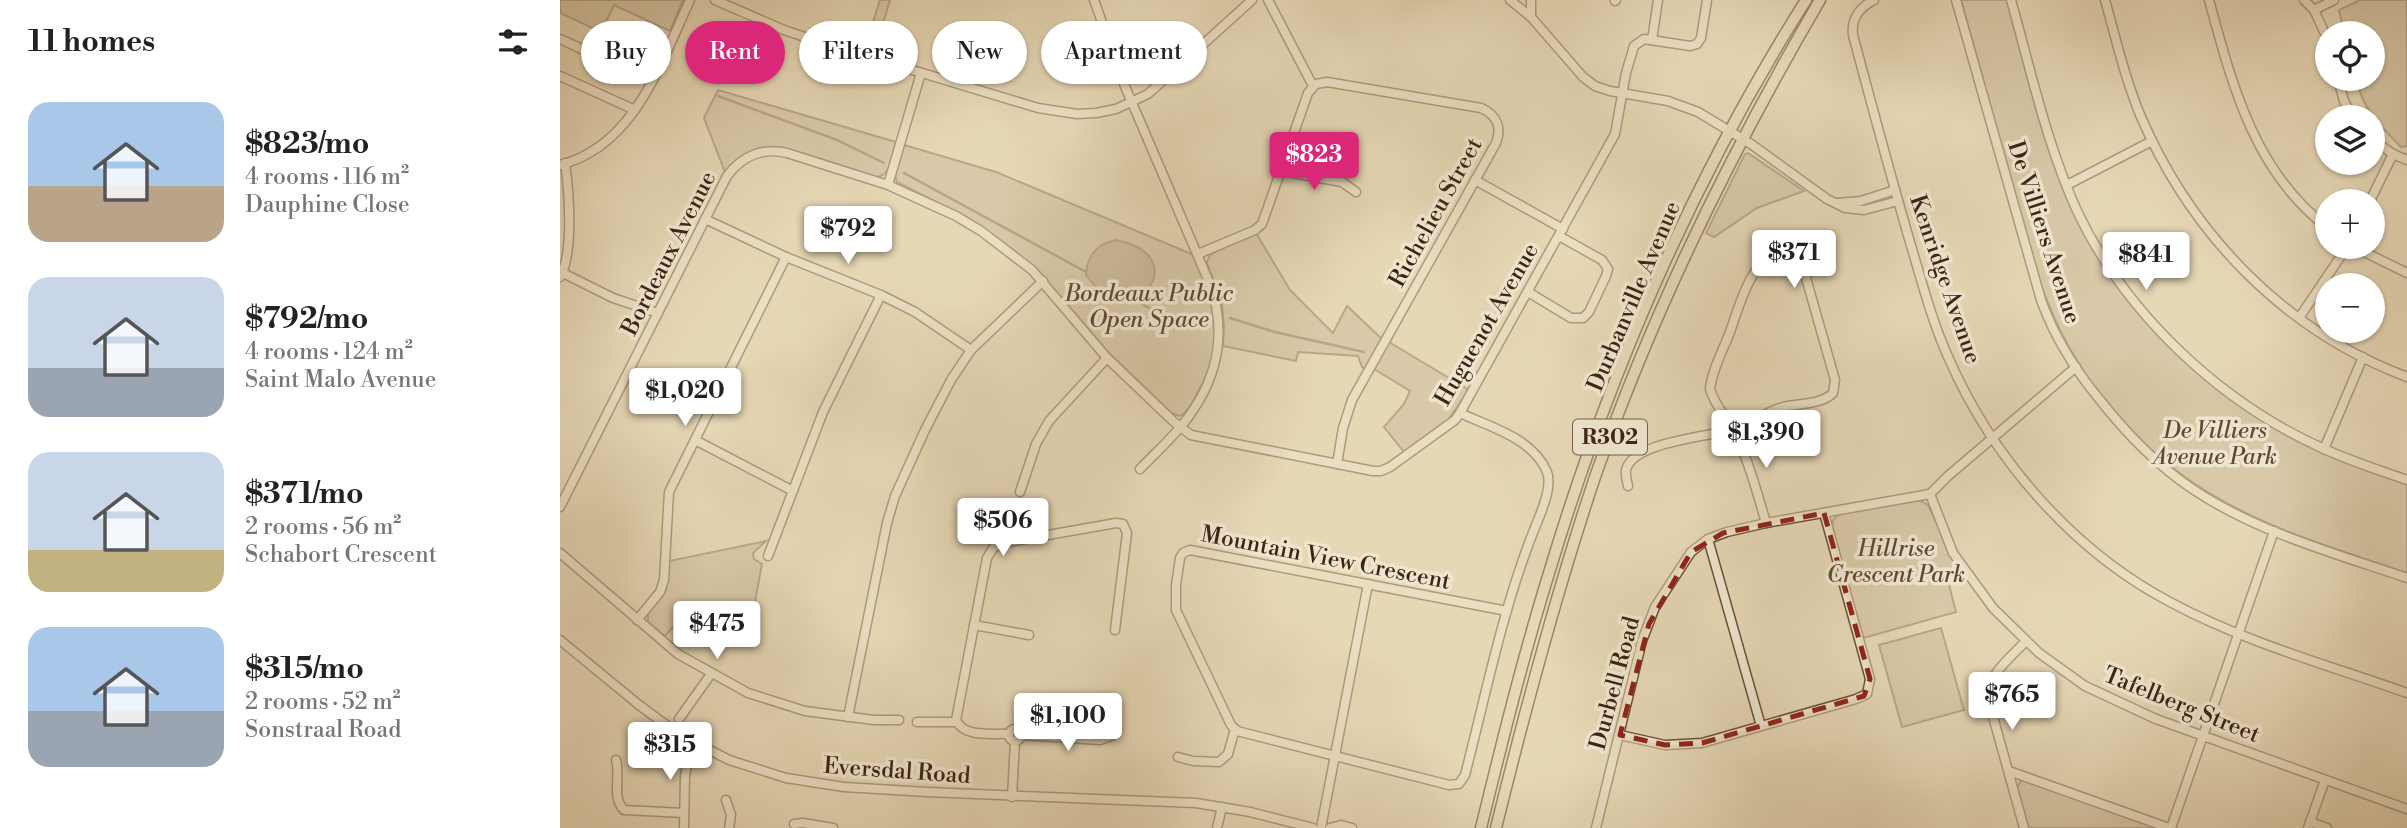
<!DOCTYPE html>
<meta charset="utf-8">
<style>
body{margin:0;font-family:"Libre Bodoni",serif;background:#f2f2f2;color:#222;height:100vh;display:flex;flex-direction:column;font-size:26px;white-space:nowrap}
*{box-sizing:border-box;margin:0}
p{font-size:23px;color:#767676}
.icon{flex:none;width:38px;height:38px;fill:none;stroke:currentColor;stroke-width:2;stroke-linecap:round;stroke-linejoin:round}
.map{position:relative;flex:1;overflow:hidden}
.sheet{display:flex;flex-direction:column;background:#fff;width:560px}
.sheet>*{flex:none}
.top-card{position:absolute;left:21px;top:21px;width:665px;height:63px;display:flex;gap:14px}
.fabs{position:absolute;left:1755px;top:21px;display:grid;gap:14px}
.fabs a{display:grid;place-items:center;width:70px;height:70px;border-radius:50%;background:#fff;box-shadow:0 2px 5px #0004;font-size:35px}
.price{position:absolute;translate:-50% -60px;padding:0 16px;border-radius:7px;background:#fff;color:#222;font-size:23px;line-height:46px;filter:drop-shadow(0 2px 4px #0008)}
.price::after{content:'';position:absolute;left:50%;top:42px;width:21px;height:16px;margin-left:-10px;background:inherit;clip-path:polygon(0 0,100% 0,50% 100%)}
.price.active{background:#db2777;color:#fff}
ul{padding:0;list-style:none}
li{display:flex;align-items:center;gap:21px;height:175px;padding:0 28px}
li span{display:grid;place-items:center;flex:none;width:196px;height:140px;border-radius:21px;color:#555}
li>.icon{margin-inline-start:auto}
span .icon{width:84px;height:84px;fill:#fffc;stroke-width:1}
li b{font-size:30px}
h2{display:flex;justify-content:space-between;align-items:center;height:84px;padding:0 28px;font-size:30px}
.pill{padding:0 24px;border-radius:32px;background:#fff;box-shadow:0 2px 5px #0004;font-size:24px;line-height:63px}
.pill.active{background:#db2777;color:#fff}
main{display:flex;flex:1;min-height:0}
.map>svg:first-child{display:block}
</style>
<main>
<section class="sheet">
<h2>11 homes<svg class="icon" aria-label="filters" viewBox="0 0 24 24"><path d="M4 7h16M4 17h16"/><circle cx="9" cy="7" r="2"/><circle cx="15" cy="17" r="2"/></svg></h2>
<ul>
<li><span style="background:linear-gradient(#a9c7e8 60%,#b9a48a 0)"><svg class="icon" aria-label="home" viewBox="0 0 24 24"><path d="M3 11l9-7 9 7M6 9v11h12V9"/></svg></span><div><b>$823/mo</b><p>4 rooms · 116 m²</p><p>Dauphine Close</p></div></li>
<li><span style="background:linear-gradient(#c9d6e8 65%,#9aa5b1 0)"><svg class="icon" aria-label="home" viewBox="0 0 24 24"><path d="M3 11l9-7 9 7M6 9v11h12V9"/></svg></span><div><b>$792/mo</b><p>4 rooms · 124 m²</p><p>Saint Malo Avenue</p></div></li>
<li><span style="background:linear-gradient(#c9d6e8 70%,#c2b280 0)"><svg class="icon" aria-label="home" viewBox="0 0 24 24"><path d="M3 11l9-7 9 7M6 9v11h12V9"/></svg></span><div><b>$371/mo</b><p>2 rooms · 56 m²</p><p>Schabort Crescent</p></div></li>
<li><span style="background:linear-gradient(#a9c7e8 60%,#9aa5b1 0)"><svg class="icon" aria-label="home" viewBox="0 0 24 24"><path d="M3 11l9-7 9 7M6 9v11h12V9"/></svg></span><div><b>$315/mo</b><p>2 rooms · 52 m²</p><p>Sonstraal Road</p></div></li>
</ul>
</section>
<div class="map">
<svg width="1847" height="828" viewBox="0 0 1847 828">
<rect width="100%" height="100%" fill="#e6d7b5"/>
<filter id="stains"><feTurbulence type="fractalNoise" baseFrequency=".00286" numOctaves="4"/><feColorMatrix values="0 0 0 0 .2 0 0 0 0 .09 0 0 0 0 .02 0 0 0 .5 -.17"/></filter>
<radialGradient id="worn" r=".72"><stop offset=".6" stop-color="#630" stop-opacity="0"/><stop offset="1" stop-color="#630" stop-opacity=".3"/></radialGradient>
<g fill="#c9b99a" stroke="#846e57" stroke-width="2">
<polygon points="0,0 123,0 110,31 54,5 41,32 0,13"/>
<polygon points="320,0 330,0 314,53 304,50"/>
<path d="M1401 0H1447L1481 122 1532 244 1625 360 1676 403 1718 430 1781 461 1847 484V573C1786 552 1722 534 1665 502 1584 458 1520 385 1487 300 1470 259 1460 216 1449 173 1433 116 1417 58 1401 0Z"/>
<path d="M1800 0H1847V146L1841 147C1819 124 1804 111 1796 79H1813V33H1784L1779 10Z"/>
<path d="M158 90 336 142C332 155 332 175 317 177L225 148C201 144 180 153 165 172L144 118Z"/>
<path d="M344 145 436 172 634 255C655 303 667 341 639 390 634 399 630 411 620 416L611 413 547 351 475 267 410 219 337 182 335 175Z"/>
<polygon points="1188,153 1244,191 1197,208 1154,237 1146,233 1185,154"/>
<path d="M696 233 730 290 773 333 787 306 822 339 805 369 802 367 798 356 738 352 736 361 663 346 664 328 662 304 647 263C649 246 682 239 696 233Z"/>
<polygon points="829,342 909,390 888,420 844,452 824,427 844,404 850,391 814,369"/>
<polygon points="1359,500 1368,505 1399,569 1387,577 1396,612 1303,638 1272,529 1273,520 1279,514"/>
<polygon points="206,541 193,553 194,559 202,564 189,634 122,617 105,636 88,622 88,613 106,590 109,561"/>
<polygon points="1381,628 1404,710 1342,727 1319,645"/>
<polygon points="1465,780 1599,828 1468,828 1457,788 1460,782"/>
</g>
<path fill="#ad9a7e" stroke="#816b54" stroke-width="2" d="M556 240C638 256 571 339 526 275 527 255 537 244 556 240Z"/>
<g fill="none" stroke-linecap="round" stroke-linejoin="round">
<g stroke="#816b54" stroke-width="2.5">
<polyline points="158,96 277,140 324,163"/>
<polyline points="344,173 526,272"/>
<path d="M572 299C599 314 613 320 645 316"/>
<polyline points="670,318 715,332 804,352"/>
</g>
<defs>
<g id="minor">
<polyline points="155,0 224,30 263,43 478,108 517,114 536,113 556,109 588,94 692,0"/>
<path d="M534 0 564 84 649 282C667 329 659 375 629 416 616 435 596 452 580 469"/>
<polyline points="708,0 753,86"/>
<polyline points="950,0 971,17 1023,77 1035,86 1050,91 1108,101 1138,112 1191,144 1267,199 1285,208 1304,210 1338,201"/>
<polyline points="971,0 971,17"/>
<path d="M1314 0C1300 7 1291 19 1293 35 1312 106 1331 178 1352 249 1363 286 1373 324 1389 359 1433 459 1513 551 1610 602 1684 642 1768 665 1847 693"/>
<path d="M1396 0 1481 300C1494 336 1515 370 1540 400 1566 433 1596 464 1631 488 1696 532 1774 553 1847 578"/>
<path d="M1451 0C1471 71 1487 146 1518 213 1567 315 1660 402 1762 448 1790 461 1819 470 1847 480"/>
<path d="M1545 0C1556 39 1565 79 1581 117 1632 235 1725 331 1847 377"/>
<path d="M1649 0C1672 84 1694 172 1768 228"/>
<polyline points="1744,0 1754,10 1768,40"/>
<polyline points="1055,1 1056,0"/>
<polyline points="1754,10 1774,0"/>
<polyline points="0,39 24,50"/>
<polyline points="1092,40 1098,0"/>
<polyline points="0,76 75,110"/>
<polyline points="1778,79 1784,101 1793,117"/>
<polyline points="1813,140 1833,154 1847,160"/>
<path d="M0 165C75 146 101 62 130 0"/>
<polyline points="722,171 782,182 796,192"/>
<polyline points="915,180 1003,229"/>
<polyline points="328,185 361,73"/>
<polyline points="1507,185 1592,141"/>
<polyline points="1810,201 1833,154"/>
<polyline points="1278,203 1301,201 1335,190"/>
<polyline points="145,219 226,257 321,295 355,312 411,350"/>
<polyline points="1794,247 1847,273"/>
<path d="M638 254 695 230 702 224 748 93 756 84 767 82 921 108C937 115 942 128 936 143L792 400 783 428 777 464"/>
<polyline points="3,273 53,298 98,313"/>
<path d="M0 277C14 253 9 191 5 163"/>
<polyline points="968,292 1011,318 1023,318 1029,312 1046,276 1048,269 1042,260 999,236"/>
<polyline points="1739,318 1787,247"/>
<path d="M900 413C930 427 973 438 987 472 994 490 975 525 969 543 941 617 925 698 905 775L899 784 889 785 677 731 671 725 616 610V585L620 558 623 553 630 550 947 611"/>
<polyline points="135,440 233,491"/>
<polyline points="1764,449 1803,357"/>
<path d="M1068 486C1067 481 1065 475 1066 470 1073 441 1151 437 1174 429 1191 424 1205 412 1223 407 1239 403 1261 405 1273 393L1275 380 1246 278C1241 270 1236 263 1227 259 1195 242 1178 310 1170 332 1163 350 1152 370 1150 389 1155 406 1167 418 1175 433 1189 462 1197 492 1206 523"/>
<polyline points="460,492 476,444 489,421 547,358"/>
<polyline points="1370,494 1393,553 1433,608 1479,653 1525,686 1596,719 1847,809"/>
<polyline points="1370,494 1388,476 1516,367"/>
<path d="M0 507 167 176C182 156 203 147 227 153L328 185 396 216 421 231 472 270 547 358 613 421 631 435 813 471H821L830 467 895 420 900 413 1055 134 1066 73 1074 46 1084 39 1130 46 1137 44 1141 38 1147 0"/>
<polyline points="1148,539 1201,726"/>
<polyline points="0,553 118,654 188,693 245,711 314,720 339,720"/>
<polyline points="208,556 263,412 321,295"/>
<polyline points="77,620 100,592 104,580 109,492 226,257"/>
<polyline points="414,625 469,635"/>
<polyline points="0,640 79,705 117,733 169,760 226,778 284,787 367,792 636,803 690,812 753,828"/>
<polyline points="288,717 327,523 335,496 365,430 391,380 411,350 483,281"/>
<polyline points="119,719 151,674"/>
<polyline points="357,722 397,722"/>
<circle cx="455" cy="735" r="6"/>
<path d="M449 734C431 733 404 738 396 720L427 558 433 548 443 543 556 523 563 524 567 533 555 630"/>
<polyline points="461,735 540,740 551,736"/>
<polyline points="1060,735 1105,745 1142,743 1296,699 1307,694 1310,679 1264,513"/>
<polyline points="618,757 633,761 659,762 668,754 675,729"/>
<path d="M56 760C61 776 51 797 64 810L124 813"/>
<polyline points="1449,771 1609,828"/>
<polyline points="452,797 455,741"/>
<polyline points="166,800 171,815 169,828"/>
<polyline points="1750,822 1767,828"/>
<polyline points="234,824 243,823 273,828"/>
<polyline points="124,828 125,776 132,741"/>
<polyline points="657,828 662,807"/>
<polyline points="761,828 808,584"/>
<polyline points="770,828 781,825 792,828"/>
<polyline points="1036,828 1082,641 1095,607 1131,552 1148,539 1167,532 1206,523 1370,494"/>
<path d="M1464 828 1427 695C1430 673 1451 657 1466 641"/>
<polyline points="1611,828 1714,531"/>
<polyline points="1748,828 1765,780"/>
</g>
<g id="major">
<path d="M921 828C942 742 963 657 989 573 1049 373 1134 177 1246 0"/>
<path d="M936 828C965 710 996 593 1035 477 1093 311 1171 152 1260 0"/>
</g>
</defs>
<use href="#minor" stroke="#68513c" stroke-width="11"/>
<use href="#major" stroke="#3e2414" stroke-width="13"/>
<use href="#minor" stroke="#efe5cf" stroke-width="8"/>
<use href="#major" stroke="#e6d7b5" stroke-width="10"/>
</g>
<path d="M0 0H1847V828H0ZM1264 513 1310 679 1304 696 1142 743 1105 745 1060 735 1089 624 1131 552 1163 533Z" fill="#e6d7b5" fill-opacity=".55" fill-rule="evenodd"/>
<path fill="none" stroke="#8f2418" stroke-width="5" stroke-dasharray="14 9" stroke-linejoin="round" d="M1264 513 1310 679 1304 696 1142 743 1105 745 1060 735 1089 624 1131 552 1163 533Z"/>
<g text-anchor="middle" stroke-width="7" stroke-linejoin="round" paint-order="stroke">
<rect fill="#efe5cf" stroke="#735e4c" stroke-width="2" x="1013" y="419.5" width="74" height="35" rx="5"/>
<g font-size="21" font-weight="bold" fill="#3e2414">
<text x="1050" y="444">R302</text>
</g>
<g font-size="23" fill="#3e2414" stroke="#efe5cf">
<text transform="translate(875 212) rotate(-61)" y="8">Richelieu Street</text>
<text transform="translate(1485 232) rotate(72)" y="8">De Villiers Avenue</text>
<text transform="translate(108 253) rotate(-63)" y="8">Bordeaux Avenue</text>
<text transform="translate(1386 279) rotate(71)" y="8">Kenridge Avenue</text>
<text transform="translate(1073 296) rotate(-67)" y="8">Durbanville Avenue</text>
<text transform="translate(926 324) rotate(-60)" y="8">Huguenot Avenue</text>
<text transform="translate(766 557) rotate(11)" y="8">Mountain View Crescent</text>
<text transform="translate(1054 683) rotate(-75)" y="8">Durbell Road</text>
<text transform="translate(1622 704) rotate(22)" y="8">Tafelberg Street</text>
<text transform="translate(337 770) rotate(4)" y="8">Eversdal Road</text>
</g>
<g font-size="23" font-style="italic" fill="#614936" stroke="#efe5cf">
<text x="589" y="301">Bordeaux Public<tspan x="589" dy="26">Open Space</tspan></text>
<text x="1655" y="438">De Villiers<tspan x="1655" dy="26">Avenue Park</tspan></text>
<text x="1336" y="556">Hillrise<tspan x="1336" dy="26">Crescent Park</tspan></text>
</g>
</g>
<rect width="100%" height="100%" filter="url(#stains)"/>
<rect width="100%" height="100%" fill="url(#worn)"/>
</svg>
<div class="fabs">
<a><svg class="icon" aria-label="locate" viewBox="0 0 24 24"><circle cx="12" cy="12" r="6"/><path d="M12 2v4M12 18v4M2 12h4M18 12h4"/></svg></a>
<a><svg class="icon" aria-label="layers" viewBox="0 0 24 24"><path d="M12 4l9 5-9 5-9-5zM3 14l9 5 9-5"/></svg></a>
<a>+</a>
<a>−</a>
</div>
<b class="price active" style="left:754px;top:192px">$823</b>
<b class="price" style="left:288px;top:266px">$792</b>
<b class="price" style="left:1234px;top:290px">$371</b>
<b class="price" style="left:1586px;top:292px">$841</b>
<b class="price" style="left:125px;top:428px">$1,020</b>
<b class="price" style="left:1206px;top:470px">$1,390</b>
<b class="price" style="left:443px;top:558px">$506</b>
<b class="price" style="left:157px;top:661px">$475</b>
<b class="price" style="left:1452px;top:732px">$765</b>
<b class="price" style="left:508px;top:753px">$1,100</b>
<b class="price" style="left:110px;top:782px">$315</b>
<div class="top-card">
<a class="pill">Buy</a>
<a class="pill active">Rent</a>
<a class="pill">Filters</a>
<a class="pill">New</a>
<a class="pill">Apartment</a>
</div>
</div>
</main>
